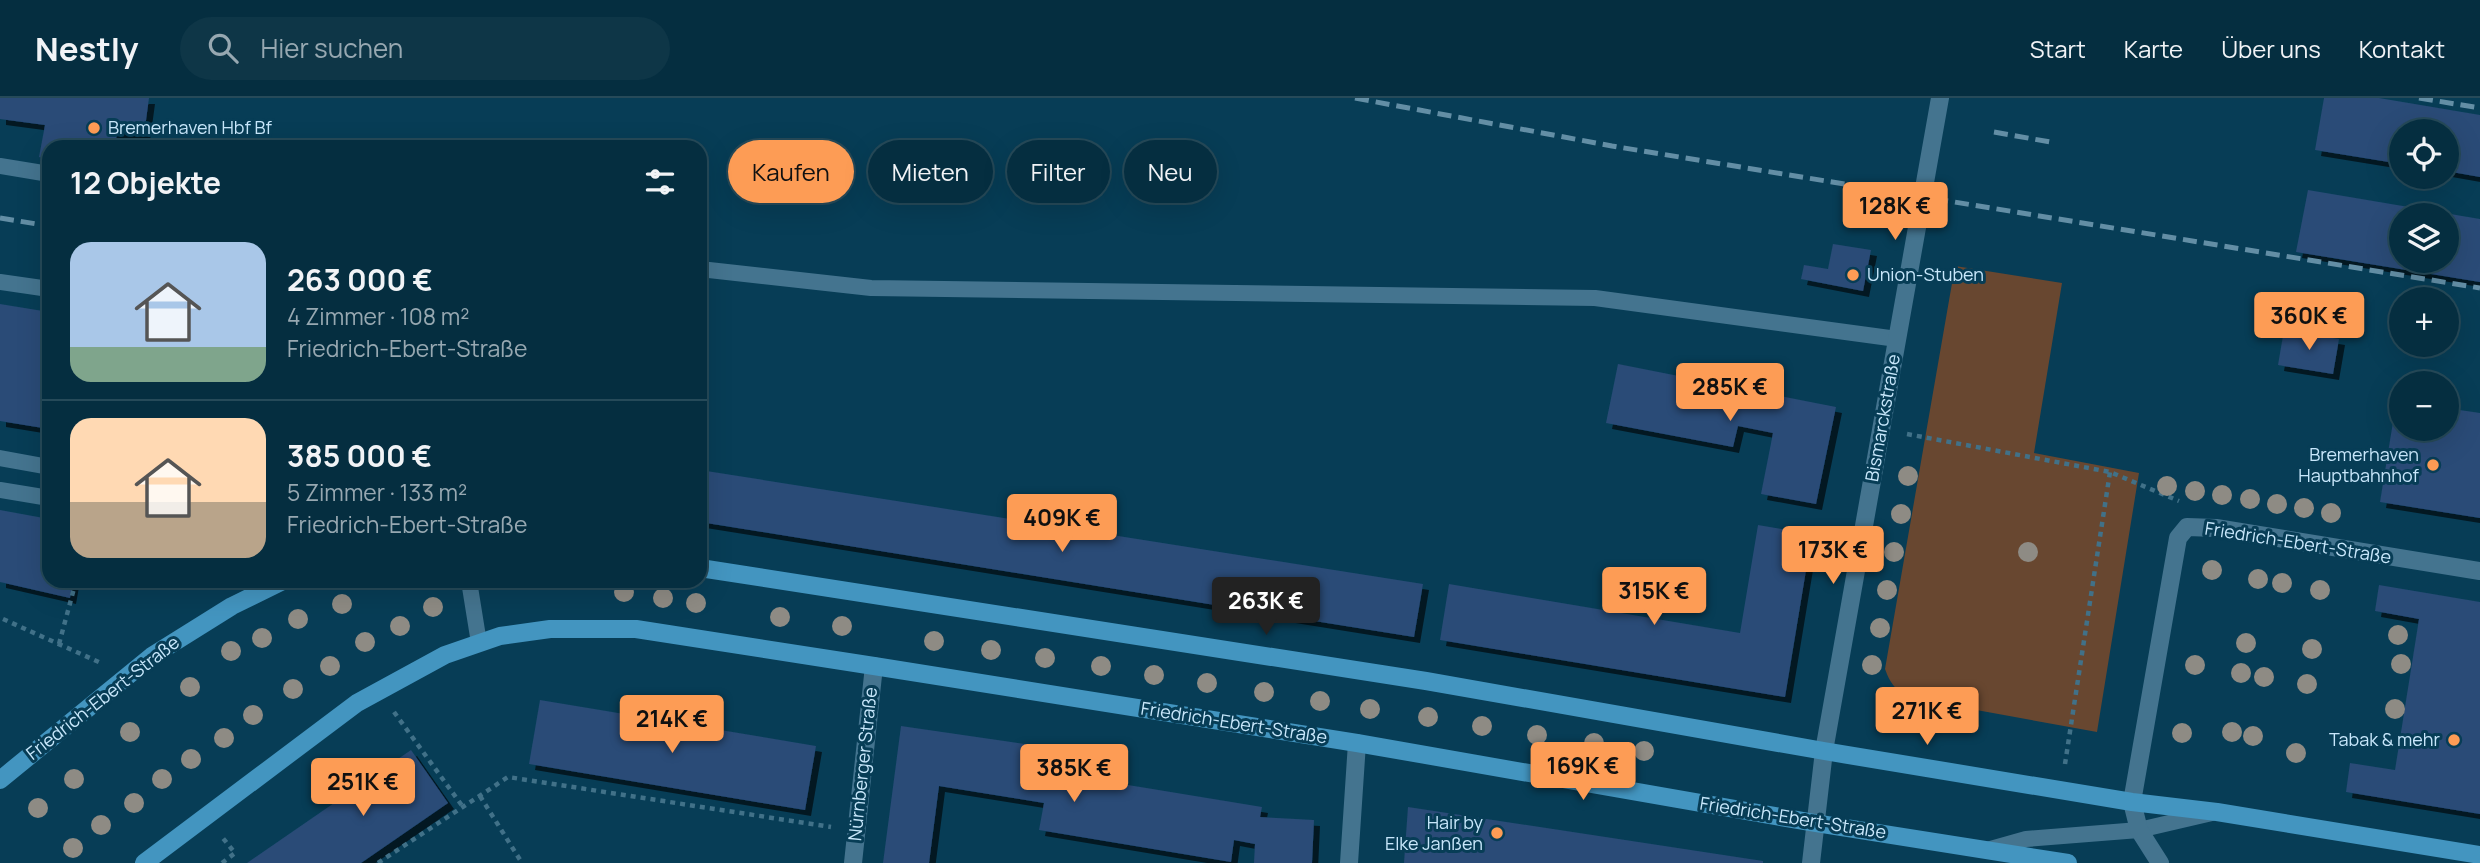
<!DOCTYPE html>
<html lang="de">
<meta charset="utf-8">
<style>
body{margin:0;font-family:Manrope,sans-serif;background:#0e3647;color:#f1f3f6;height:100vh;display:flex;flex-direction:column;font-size:26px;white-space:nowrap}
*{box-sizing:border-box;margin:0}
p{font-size:23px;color:#97a8b1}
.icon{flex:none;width:38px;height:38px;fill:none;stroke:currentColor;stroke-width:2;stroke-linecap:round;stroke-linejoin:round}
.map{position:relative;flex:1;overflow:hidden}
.panel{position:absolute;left:42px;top:42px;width:665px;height:448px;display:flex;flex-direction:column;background:#052e40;border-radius:21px;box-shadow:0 7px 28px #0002,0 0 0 2px #264a59}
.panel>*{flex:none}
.top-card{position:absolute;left:728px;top:42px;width:665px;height:63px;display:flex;gap:14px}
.buttons{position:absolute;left:2389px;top:21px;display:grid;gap:14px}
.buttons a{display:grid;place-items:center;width:70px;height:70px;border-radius:50%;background:#052e40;box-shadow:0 7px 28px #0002,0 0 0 2px #264a59;font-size:35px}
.price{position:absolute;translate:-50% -60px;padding:0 16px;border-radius:7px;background:#fd9c55;color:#111;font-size:23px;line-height:46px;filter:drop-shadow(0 2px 4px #0008)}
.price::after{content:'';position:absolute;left:50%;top:42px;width:21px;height:16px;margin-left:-10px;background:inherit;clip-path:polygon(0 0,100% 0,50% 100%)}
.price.active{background:#222;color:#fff}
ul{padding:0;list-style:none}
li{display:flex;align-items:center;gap:21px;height:175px;padding:0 28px}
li+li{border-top:2px solid #264a59}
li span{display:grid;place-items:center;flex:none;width:196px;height:140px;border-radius:21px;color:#555}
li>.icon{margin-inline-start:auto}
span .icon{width:84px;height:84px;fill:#fffc;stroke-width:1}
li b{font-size:30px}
h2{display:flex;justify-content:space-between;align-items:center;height:84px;padding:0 28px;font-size:30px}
.pill{padding:0 24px;border-radius:32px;background:#052e40;box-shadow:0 7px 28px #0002,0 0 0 2px #264a59;font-size:24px;line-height:63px}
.pill.active{background:#fd9c55;color:#111}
header{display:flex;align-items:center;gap:42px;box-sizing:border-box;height:98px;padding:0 35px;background:#052e40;border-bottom:2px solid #264a59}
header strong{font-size:33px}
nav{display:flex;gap:38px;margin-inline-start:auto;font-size:24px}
.search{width:490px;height:63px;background:#0e3647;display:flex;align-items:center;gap:18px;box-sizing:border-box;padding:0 24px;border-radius:38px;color:#97a8b1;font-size:26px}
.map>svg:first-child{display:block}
</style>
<header>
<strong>Nestly</strong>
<div class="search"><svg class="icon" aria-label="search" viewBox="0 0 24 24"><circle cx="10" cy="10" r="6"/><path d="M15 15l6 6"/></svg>Hier suchen</div>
<nav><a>Start</a><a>Karte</a><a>Über uns</a><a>Kontakt</a></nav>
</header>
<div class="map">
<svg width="2480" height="765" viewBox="0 0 2480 765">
<defs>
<filter id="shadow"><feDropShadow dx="6" dy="6" stdDeviation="0" flood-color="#0009"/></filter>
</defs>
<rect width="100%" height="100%" fill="#073d56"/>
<path fill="#684730" d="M1955 168 2062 185 2034 355 2139 375 2097 634 1916 601C1899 596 1891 588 1885 571Z"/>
<g fill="#294b77" fill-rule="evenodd" filter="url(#shadow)">
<polygon points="0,0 149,0 144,37 117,34 115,49 49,49 49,61 39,59 45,27 0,21"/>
<polygon points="2324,0 2379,0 2480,17 2480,79 2446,73 2446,33 2401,33 2401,66 2315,52"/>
<path d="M2308 92 2480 121V184L2296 154ZM2401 117H2446V163H2401Z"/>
<polygon points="1833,146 1871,152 1863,193 1801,181 1804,167 1828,171"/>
<polygon points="0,206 49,214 49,331 0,323"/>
<polygon points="2284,232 2339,241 2333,276 2278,267"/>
<polygon points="1618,266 1836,309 1816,406 1761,396 1773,335 1738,328 1733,349 1606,325"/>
<polygon points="2400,281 2401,331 2446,331 2446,310 2480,315 2480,420 2380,404"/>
<polygon points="700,372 1423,486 1414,539 700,424"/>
<polygon points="0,412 49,421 49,483 73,483 70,500 0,484"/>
<polygon points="1758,427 1812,436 1785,599 1440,542 1449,486 1740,535"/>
<polygon points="2379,487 2480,504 2480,716 2346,694 2350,665 2395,672 2419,521 2375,513"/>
<polygon points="540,602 816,648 805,712 529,666"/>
<polygon points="901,628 1053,650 1049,674 1262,709 1260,719 1314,722 1312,765 1254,765 1255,746 1234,742 1231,764 1039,732 1044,705 939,688 929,765 883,765"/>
<polygon points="411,652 448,705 361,765 247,765"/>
<polygon points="1408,709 1763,763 1763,765 1404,765"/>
</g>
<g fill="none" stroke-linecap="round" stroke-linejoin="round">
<g stroke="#417188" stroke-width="4.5" stroke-dasharray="5 5" stroke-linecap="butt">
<polyline points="1907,336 2110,374 2179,403"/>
<polyline points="3,521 101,565"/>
<polyline points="59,546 76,483"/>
<polyline points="394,614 463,709"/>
<polyline points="2065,666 2110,374"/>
<polyline points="480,698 522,765"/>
<polyline points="222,765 235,755 222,739"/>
<polyline points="378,765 508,679 831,729"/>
</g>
<g stroke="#44748f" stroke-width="16">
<polyline points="0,68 49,76"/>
<polyline points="700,171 871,190 1595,200 1897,241"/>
<polyline points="0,184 49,191"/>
<polyline points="0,360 49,369"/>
<polyline points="0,392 49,400"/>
<polyline points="469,483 479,545"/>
<polyline points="1987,752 2026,741 2139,732 2212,715"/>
</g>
<g stroke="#44748f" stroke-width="18">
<polyline points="1824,653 1940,0"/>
<polyline points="853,765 874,568"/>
<polyline points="1349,765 1357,645"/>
<polyline points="2160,765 2139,732 2132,704 2178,440 2187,429 2216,430 2480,473"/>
</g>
<polyline stroke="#44748f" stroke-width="18" points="1811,765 1824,653"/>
<g stroke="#4395c0" stroke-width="18">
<polyline points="700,470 1426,583 1824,653 2132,704 2217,714 2480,757"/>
<polyline points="0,682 152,558 232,508 283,483"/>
<polyline points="144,765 357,605 445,557 500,538 550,531 636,531 874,568 1357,645 1815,725 2068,765"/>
</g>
<g stroke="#638ea5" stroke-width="5" stroke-dasharray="14 7" stroke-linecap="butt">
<polyline points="1355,0 1612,48 2480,190"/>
<polyline points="2419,0 2480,10"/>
<polyline points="1994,34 2056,45"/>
<polyline points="0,120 49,128"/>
</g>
</g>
<g fill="#8e8b84">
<circle cx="1908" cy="378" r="10"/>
<circle cx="2167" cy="388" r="10"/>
<circle cx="2195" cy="393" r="10"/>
<circle cx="2222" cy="397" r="10"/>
<circle cx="2250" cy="401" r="10"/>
<circle cx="2277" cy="406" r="10"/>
<circle cx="2304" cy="410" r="10"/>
<circle cx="2331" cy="415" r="10"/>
<circle cx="1901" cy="416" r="10"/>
<circle cx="1894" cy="454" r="10"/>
<circle cx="2028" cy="454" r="10"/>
<circle cx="2212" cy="472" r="10"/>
<circle cx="2258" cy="481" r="10"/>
<circle cx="2282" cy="485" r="10"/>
<circle cx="1887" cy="492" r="10"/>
<circle cx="2320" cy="492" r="10"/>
<circle cx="624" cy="494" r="10"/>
<circle cx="663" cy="500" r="10"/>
<circle cx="696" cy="505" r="10"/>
<circle cx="342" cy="506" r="10"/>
<circle cx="433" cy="509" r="10"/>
<circle cx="780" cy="519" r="10"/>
<circle cx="298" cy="521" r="10"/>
<circle cx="400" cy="528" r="10"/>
<circle cx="842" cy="528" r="10"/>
<circle cx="1880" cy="530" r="10"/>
<circle cx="2398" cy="537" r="10"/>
<circle cx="262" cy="540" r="10"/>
<circle cx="934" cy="543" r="10"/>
<circle cx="365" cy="544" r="10"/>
<circle cx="2246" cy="545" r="10"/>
<circle cx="2312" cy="551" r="10"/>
<circle cx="991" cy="552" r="10"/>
<circle cx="231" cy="553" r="10"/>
<circle cx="1045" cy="560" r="10"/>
<circle cx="2401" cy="566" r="10"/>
<circle cx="1872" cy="567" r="10"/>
<circle cx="2195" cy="567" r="10"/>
<circle cx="330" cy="568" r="10"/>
<circle cx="1101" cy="568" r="10"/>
<circle cx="2241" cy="575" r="10"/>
<circle cx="1154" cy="577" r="10"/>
<circle cx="2264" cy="579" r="10"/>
<circle cx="1207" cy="585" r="10"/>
<circle cx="2307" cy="586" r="10"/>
<circle cx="190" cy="589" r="10"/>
<circle cx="293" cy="591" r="10"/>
<circle cx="1264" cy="594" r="10"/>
<circle cx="1320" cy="603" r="10"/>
<circle cx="1370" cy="611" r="10"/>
<circle cx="2395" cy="611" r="10"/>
<circle cx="253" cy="617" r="10"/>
<circle cx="1428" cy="619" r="10"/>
<circle cx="1482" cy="628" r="10"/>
<circle cx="130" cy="634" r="10"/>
<circle cx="2232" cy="634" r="10"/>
<circle cx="2182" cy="635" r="10"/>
<circle cx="1537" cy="637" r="10"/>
<circle cx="2253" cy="638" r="10"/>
<circle cx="224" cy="640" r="10"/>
<circle cx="1594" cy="645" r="10"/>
<circle cx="1644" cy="653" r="10"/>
<circle cx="2296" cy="655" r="10"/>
<circle cx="191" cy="661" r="10"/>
<circle cx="74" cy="681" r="10"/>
<circle cx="162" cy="681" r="10"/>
<circle cx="134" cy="705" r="10"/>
<circle cx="38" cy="710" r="10"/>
<circle cx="101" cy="727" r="10"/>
<circle cx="73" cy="750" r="10"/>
</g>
<g fill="#fd9c55" stroke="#073d56" stroke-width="2.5">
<circle cx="94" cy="30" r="7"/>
<circle cx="1853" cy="177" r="7"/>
<circle cx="2433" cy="367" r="7"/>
<circle cx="2454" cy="642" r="7"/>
<circle cx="1497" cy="735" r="7"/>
</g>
<g text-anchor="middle" stroke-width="6" stroke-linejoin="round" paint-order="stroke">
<g font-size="18" fill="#c8e7fb" stroke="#073d56" text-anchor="end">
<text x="108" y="36" text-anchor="start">Bremerhaven Hbf Bf</text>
<text x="1867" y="183" text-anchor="start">Union-Stuben</text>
<text x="2419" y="363">Bremerhaven<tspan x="2419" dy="21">Hauptbahnhof</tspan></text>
<text x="2440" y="648">Tabak &amp; mehr</text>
<text x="1483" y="731">Hair by<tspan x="1483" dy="21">Elke Janßen</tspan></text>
</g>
<g font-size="18" fill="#c8e7fb" stroke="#073d56">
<text transform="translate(1883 320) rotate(-80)" y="6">Bismarckstraße</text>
<text transform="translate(2298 445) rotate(9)" y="6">Friedrich-Ebert-Straße</text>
<text transform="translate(103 600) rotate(-38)" y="6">Friedrich-Ebert-Straße</text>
<text transform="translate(1234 625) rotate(9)" y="6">Friedrich-Ebert-Straße</text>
<text transform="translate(863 666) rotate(-84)" y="6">Nürnberger Straße</text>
<text transform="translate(1793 720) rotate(9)" y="6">Friedrich-Ebert-Straße</text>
</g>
</g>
</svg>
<div class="buttons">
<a><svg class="icon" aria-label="locate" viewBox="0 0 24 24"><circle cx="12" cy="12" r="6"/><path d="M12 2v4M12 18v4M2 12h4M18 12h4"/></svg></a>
<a><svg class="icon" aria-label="layers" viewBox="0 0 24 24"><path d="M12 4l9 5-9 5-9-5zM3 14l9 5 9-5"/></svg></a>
<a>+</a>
<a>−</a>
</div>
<b class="price" style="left:1895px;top:144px">128K €</b>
<b class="price" style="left:2309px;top:254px">360K €</b>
<b class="price" style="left:1730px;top:325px">285K €</b>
<b class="price" style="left:1062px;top:456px">409K €</b>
<b class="price" style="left:1833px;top:488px">173K €</b>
<b class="price" style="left:1654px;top:529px">315K €</b>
<b class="price active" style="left:1266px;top:539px">263K €</b>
<b class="price" style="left:1927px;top:649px">271K €</b>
<b class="price" style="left:672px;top:657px">214K €</b>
<b class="price" style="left:1583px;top:704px">169K €</b>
<b class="price" style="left:1074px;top:706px">385K €</b>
<b class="price" style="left:363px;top:720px">251K €</b>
<div class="top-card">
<a class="pill active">Kaufen</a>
<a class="pill">Mieten</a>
<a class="pill">Filter</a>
<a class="pill">Neu</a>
</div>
<section class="panel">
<h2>12 Objekte<svg class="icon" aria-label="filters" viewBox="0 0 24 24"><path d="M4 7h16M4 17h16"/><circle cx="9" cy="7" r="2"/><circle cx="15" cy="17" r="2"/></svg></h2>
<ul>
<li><span style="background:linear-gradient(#a9c7e8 75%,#7fa58c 0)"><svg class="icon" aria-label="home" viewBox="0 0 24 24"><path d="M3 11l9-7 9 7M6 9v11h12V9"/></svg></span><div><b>263 000 €</b><p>4 Zimmer · 108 m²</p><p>Friedrich-Ebert-Straße</p></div></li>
<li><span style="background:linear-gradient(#ffd9b3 60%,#b9a48a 0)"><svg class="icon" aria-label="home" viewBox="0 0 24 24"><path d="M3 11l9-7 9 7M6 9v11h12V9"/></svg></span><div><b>385 000 €</b><p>5 Zimmer · 133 m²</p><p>Friedrich-Ebert-Straße</p></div></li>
</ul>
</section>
</div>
